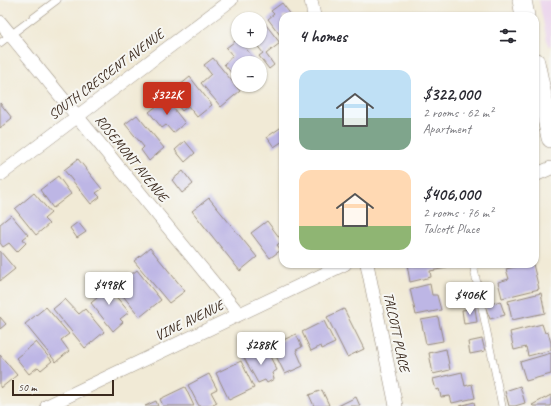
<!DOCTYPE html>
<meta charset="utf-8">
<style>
body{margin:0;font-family:Caveat,sans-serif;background:#f7f7f7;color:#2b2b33;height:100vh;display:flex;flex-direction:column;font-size:15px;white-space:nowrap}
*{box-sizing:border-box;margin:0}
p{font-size:13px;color:#7c7c81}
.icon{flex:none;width:22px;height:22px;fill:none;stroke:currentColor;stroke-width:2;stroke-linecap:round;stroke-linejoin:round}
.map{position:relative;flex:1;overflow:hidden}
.side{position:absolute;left:279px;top:12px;width:260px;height:256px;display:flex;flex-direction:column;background:#fff;border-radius:12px;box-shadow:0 1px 3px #0004}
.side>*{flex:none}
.tools{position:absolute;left:231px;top:12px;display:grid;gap:8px}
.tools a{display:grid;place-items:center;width:36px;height:36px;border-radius:50%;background:#fff;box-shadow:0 1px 3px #0004;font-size:20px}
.scale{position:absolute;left:12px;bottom:10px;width:102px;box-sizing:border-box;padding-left:4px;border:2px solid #3b2a1e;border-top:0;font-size:11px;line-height:14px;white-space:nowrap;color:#3b2a1e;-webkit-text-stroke:3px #f6f6f2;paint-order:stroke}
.price{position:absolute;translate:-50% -34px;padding:0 9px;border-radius:4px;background:#fff;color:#222;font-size:13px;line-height:26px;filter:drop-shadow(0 1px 2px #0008)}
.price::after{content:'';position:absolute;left:50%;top:24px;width:12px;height:9px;margin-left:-6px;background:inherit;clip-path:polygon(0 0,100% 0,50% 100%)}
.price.active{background:#c8321e;color:#fff}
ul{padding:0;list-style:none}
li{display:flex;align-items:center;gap:12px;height:100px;padding:0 20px}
li span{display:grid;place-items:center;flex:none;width:112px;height:80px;border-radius:12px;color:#555}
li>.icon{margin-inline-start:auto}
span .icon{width:48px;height:48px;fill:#fffc;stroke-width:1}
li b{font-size:17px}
h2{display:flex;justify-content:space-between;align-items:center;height:48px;padding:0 20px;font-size:17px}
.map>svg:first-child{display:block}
</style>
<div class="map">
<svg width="551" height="406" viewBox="0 0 551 406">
<rect width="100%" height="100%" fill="#f6f6f2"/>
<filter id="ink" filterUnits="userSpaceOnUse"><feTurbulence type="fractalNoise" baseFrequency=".025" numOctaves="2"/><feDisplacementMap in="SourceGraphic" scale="8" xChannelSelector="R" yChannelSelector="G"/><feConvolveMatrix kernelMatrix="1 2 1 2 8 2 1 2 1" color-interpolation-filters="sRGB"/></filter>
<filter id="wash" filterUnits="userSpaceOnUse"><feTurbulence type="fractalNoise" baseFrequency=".012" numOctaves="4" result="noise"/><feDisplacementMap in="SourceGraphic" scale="16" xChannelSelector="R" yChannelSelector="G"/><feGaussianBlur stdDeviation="0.9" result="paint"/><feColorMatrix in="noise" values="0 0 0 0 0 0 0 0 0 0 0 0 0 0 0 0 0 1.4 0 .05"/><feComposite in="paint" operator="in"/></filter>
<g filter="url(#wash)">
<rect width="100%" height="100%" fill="#f1ead6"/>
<polygon fill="#ead1ec" points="539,0 551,0 551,45 548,46"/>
<g id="blocks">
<g fill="#bdb6e5">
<polygon points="282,3 292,16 283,16 283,39 268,19 274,14 271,11"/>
<polygon points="263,21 280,43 266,54 274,65 269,69 259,56 263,53 256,44 252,47 248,41 260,41 260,23"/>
<polygon points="238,39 238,41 240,41 257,63 238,63 238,81 224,64 233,56 226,48"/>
<polygon points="213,58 240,91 221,107 201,83 211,74 204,65"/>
<polygon points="190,77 212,105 197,117 188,106 182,111 169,94"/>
<polygon points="241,85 250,85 245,89"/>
<polygon points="166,99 185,123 173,133 166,125 162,128 149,112"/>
<polygon points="0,103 12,118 0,128"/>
<polygon points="137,115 164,148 149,161 141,150 144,147 125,124"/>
<polygon points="283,126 283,141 274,147 267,137"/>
<polygon points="185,141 195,153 185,162 175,150"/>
<polygon points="78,159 102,189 96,193 100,197 91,204 64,170"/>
<polygon points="183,171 193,184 182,193 172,180"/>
<polygon points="58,176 71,194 53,208 40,190"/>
<polygon points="34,193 51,213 44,219 49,224 36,235 15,209"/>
<polygon points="209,198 257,257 240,271 192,211"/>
<polygon points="11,215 28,235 23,239 26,243 17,252 9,243 3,247 0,243 0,224"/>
<polygon points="267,221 282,241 277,245 281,250 270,258 251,233"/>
<polygon points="78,222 86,232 77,238 70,228"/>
<polygon points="150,248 185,291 169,303 134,261"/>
<polygon points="0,251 15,269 0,281"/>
<polygon points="407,264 447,264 447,268 430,271 431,277 410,282"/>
<polygon points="528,264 533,264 539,289 502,298 498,282 509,279 506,269"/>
<polygon points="137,270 161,300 140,317 116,287"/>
<polygon points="103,281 129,312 120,319 123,322 113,331 91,303 98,297 92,289"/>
<polygon points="430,284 432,295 437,295 441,310 416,315 410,289"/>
<polygon points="469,289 473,303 458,307 454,293"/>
<polygon points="541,293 545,313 512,320 508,301"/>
<polygon points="65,299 79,314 85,309 104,332 85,348 53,309"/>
<polygon points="500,301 505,315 490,319 485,306"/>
<polygon points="46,307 69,334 61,340 69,351 56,362 25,324"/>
<polygon points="475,308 477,322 464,324 462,310"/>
<polygon points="344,309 364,349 347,357 327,317"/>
<polygon points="0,317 6,324 0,329"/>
<polygon points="438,317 443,341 426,344 421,320"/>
<polygon points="324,321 335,343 322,349 321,346 311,351 302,332"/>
<polygon points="542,324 545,333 548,332 551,343 551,350 528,356 526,347 514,350 510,332"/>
<polygon points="296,334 302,347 296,350 303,366 285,374 271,346"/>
<polygon points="482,339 485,351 470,354 468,342"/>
<polygon points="36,342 52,361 41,370 38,367 29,374 16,358"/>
<polygon points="265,347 277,370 272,373 274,379 267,383 265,380 258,383 244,358"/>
<polygon points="446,349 450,370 433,374 429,353"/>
<polygon points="551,353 551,374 526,381 520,362"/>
<polygon points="0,355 17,375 1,388 0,387"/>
<polygon points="241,361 254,388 229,400 216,373"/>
<polygon points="462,372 465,386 472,384 475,398 452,403 450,396 441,397 439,389 436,390 433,379"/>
<polygon points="209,374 217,389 211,392 217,403 211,406 199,406 188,385"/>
<polygon points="520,386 525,403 515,406 509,406 505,391"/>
<polygon points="185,387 194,406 163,406 160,399"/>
<polygon points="322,390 329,405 326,406 314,406 309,395"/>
<polygon points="551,395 551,406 533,406 532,405"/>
<polygon points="356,397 360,406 338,406"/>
<polygon points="156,401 158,406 145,406"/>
<polygon points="474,402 475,406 460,406"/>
</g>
</g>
</g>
<g filter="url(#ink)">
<use href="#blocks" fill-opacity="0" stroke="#968a7a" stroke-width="1"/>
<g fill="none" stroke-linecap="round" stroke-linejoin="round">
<defs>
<g id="lane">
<polyline points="0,43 57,0"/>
<polyline points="473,264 502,406"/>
</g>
<g id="street">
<polyline points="311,0 314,16"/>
<polyline points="0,22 239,314"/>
<polyline points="0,175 231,0"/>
<polyline points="535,175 551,168"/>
<polyline points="367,264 396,406"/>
<polyline points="47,406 345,264"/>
</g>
<g id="secondary">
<polyline points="522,0 525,16"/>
<polyline points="535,62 551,138"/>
</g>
</defs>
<use href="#lane" stroke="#968a7a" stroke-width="8"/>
<use href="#street" stroke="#968a7a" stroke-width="14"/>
<use href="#secondary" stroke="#968a7a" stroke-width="20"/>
<use href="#lane" stroke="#fff" stroke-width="7"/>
<use href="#street" stroke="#fff" stroke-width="13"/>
<use href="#secondary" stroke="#fff" stroke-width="19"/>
</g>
</g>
<g text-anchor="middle" stroke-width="4" stroke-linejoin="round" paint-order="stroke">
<g font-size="14" fill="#3b2a1e" stroke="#f6f6f2">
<text transform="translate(106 74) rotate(-37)" y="5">SOUTH CRESCENT AVENUE</text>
<text transform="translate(132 158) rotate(51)" y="5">ROSEMONT AVENUE</text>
<text transform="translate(189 320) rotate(-26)" y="5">VINE AVENUE</text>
<text transform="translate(397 332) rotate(78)" y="5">TALCOTT PLACE</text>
</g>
</g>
</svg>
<div class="tools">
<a>+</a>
<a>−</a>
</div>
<div class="scale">50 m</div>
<b class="price active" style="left:167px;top:116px">$322K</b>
<b class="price" style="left:109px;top:306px">$498K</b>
<b class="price" style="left:470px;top:316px">$406K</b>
<b class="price" style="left:261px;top:366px">$288K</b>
<section class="side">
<h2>4 homes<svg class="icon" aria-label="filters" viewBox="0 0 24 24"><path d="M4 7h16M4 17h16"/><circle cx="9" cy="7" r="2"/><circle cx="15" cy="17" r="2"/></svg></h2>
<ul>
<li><span style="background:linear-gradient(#bfe0f5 60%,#7fa58c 0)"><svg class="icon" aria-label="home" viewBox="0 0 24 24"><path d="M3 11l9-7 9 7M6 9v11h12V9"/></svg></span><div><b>$322,000</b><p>2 rooms · 62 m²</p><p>Apartment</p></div></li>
<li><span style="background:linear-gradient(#ffd9b3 70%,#8fb573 0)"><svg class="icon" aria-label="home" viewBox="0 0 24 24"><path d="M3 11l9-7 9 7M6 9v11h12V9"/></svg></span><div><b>$406,000</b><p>2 rooms · 76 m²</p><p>Talcott Place</p></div></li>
</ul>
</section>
</div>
